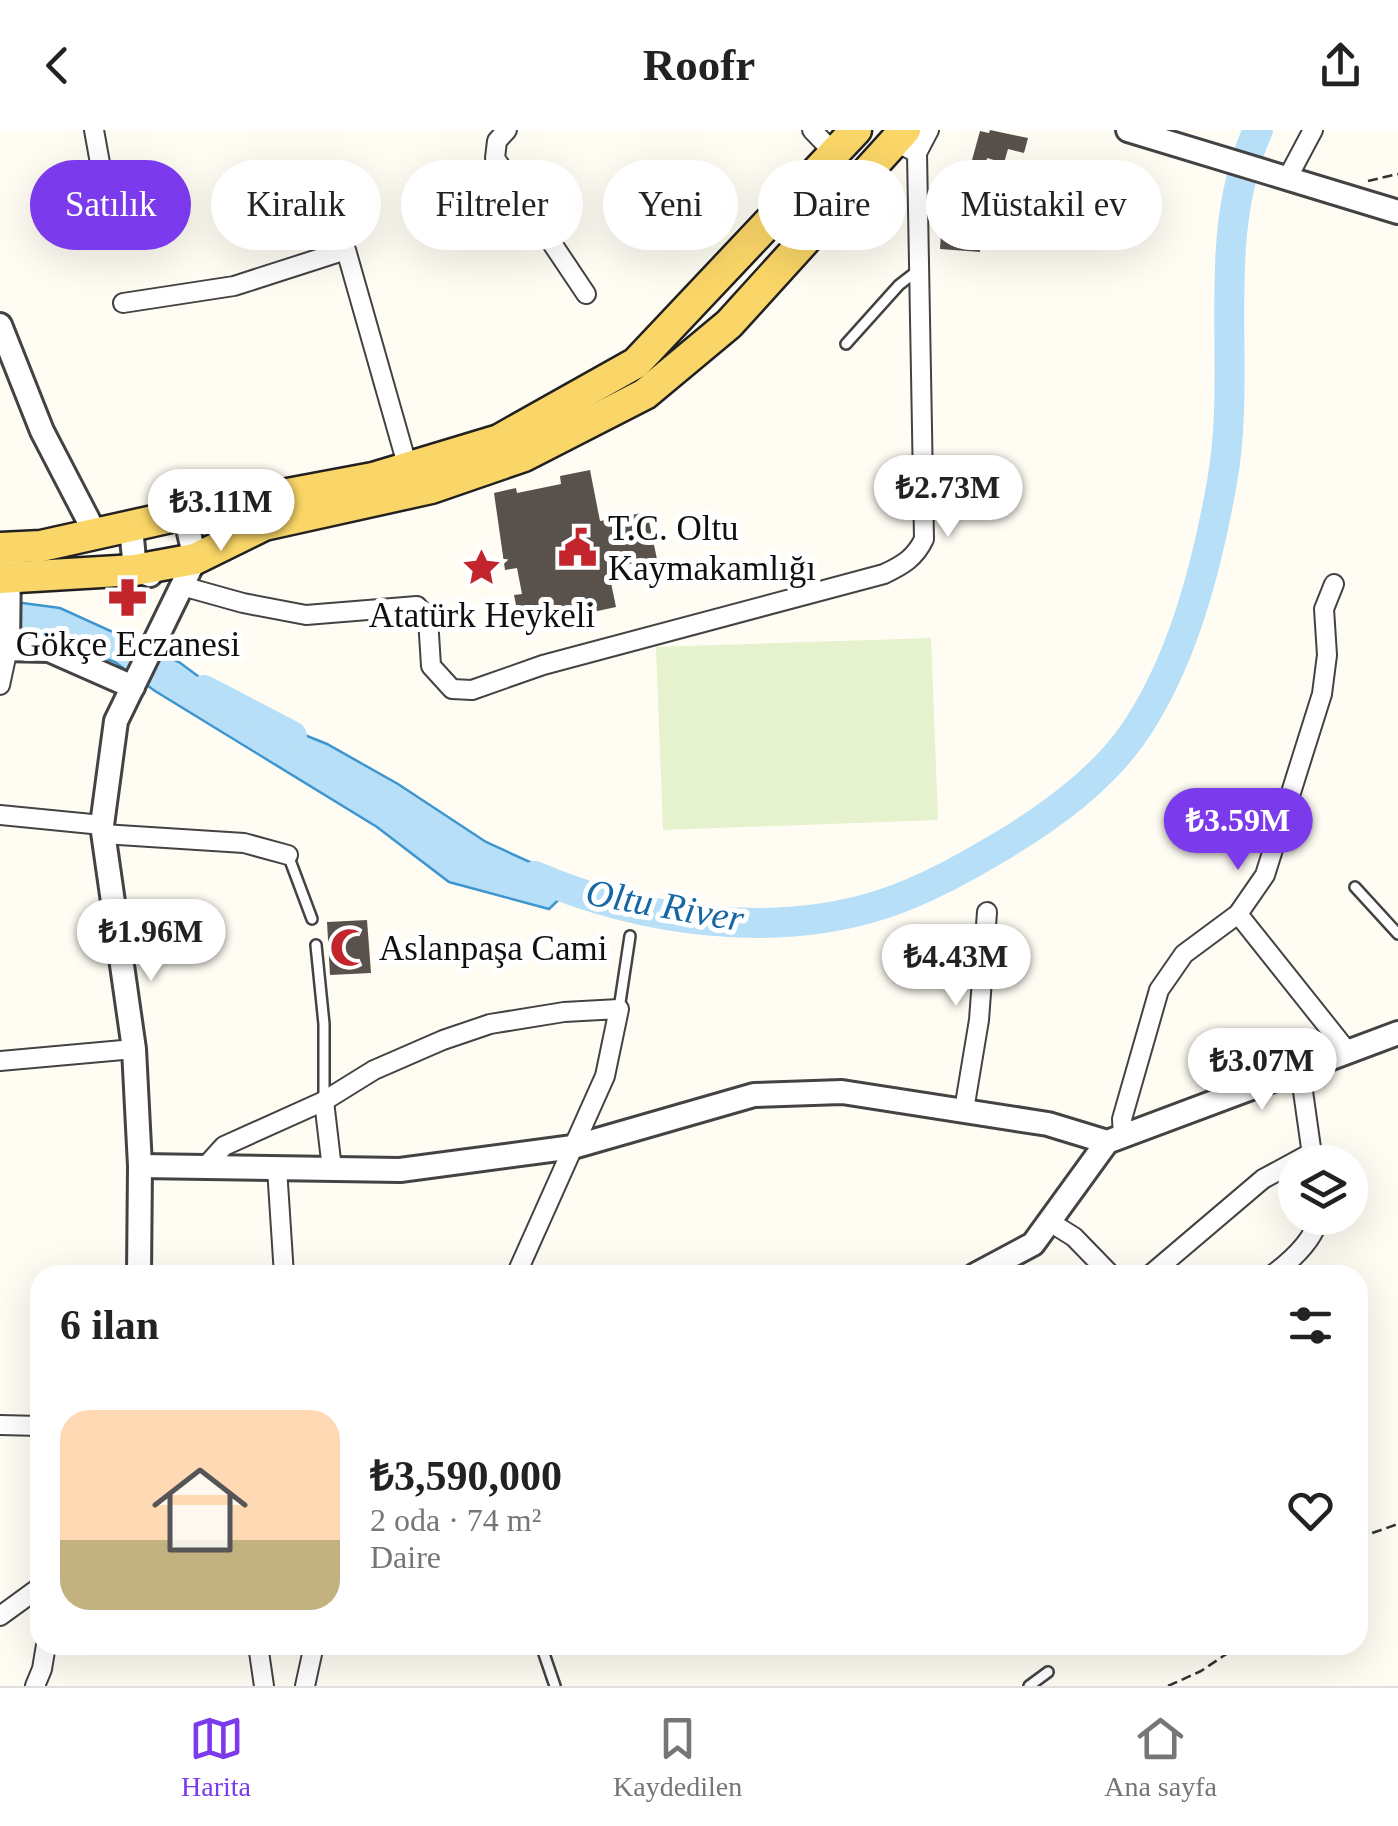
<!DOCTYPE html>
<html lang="tr">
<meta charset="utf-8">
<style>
body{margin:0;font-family:Georgia,serif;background:#f6f6f6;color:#222;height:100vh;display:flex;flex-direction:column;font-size:38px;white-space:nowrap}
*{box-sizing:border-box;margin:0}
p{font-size:32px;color:#767676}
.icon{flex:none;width:55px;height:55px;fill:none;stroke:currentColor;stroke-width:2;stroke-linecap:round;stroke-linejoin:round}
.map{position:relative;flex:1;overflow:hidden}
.panel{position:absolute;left:30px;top:1135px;width:1338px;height:390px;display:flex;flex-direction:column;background:#fff;border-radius:30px;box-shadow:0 10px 40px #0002}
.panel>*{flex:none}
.top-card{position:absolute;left:30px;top:30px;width:1340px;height:90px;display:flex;gap:20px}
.tools{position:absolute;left:1278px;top:1015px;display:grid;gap:20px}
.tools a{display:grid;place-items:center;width:90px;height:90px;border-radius:50%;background:#fff;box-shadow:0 10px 40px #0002;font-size:50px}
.price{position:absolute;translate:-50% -85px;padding:0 22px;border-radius:35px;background:#fff;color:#222;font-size:32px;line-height:65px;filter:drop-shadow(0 2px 5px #0008)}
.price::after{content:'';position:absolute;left:50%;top:60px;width:30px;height:22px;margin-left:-15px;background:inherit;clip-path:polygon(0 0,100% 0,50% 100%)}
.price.selected{background:#7c3aed;color:#fff}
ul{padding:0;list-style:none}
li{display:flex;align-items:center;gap:30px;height:250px;padding:0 30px}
li span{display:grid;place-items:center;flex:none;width:280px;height:200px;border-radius:30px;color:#555}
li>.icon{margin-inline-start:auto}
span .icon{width:120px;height:120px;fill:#fffc;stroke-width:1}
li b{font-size:42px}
h2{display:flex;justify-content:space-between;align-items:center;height:120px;padding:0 30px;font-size:42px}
.tag{padding:0 35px;border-radius:45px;background:#fff;box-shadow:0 10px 40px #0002;font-size:35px;line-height:90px}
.tag.selected{background:#7c3aed;color:#fff}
header{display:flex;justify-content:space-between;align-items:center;height:130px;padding:0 30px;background:#fff;font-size:45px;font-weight:600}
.tab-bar{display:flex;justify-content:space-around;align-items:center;height:140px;border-top:2px solid #e0e0e0;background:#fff;font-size:28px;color:#767676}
.tab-bar a{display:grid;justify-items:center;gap:5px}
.tab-bar .selected{color:#7c3aed}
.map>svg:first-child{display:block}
</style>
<header><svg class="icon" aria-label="back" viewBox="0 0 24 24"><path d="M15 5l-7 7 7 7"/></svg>Roofr<svg class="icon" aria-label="share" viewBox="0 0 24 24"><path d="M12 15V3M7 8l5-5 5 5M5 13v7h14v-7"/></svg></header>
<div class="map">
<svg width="1398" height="1556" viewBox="0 0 1398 1556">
<rect width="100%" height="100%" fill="#fffdf3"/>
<polygon fill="#e5f2cd" points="931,508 938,690 663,700 656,517"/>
<polygon fill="#b7dff7" stroke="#3d96d0" stroke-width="2.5" points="0,470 60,478 179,532 245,581 327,614 398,654 486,712 576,753 549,779 449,752 377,697 155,561 115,532 39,503 0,499"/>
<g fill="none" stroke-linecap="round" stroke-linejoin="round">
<g stroke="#b7dff7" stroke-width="30">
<polyline points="204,560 292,606"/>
<path d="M535 746C640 791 772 810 883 774 926 760 966 737 1005 714 1052 685 1098 652 1131 607 1182 535 1207 437 1222 352 1243 236 1208 110 1258 0"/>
</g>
</g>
<g fill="#59514c">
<polygon points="990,0 1028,8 1024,23 1008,19 1004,33 987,28 986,33 972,30 980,1 989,3"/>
<polygon points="943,69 983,72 980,122 940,119"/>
<polygon points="590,340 600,391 647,382 657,429 608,438 616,477 584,484 582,476 544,483 546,490 520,495 514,465 522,464 517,438 505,440 494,363 516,358 517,363 561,354 560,346"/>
<polygon points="367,790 371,843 330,845 327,792"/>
</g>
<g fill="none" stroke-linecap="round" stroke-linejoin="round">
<defs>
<g id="service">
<polyline points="846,214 899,155 917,141"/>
<polyline points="288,725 312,789"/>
<polyline points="1355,757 1398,804"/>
<polyline points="316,815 324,894 324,971"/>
<polyline points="619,879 630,806"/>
<polyline points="541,1515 555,1556"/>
<polyline points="1029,1556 1048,1542"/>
</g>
<g id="minor">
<polyline points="94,0 113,105"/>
<polyline points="507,0 497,11 495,28 586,164"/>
<polyline points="812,0 834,23"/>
<polyline points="917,23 929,0"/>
<polyline points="1288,47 1313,0"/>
<polyline points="123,173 234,156 346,120 408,338"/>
<path d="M182 456 243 473 306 485 417 476 428 488 431 536 452 559 472 560 543 535 884 444C903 435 915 428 924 409L917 23 894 11"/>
<polyline points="0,555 8,518"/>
<polyline points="0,685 102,695"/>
<polyline points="103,704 244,713 288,725"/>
<polyline points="1238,784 1348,922"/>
<polyline points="0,931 134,919"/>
<polyline points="1300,940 1313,1032"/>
<polyline points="324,971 332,1039"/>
<polyline points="964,980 979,890 987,782"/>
<polyline points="1123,1006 1122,989 1159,860 1184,824 1238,784 1265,745 1322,564 1327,525 1324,479 1334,454"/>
<polyline points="205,1037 224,1016 324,971 374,940 443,910 490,894 564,882 619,879 605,946 516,1145"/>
<polyline points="277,1038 284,1145"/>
<polyline points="1050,1092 1074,1107 1111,1145"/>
<polyline points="1150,1145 1263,1049 1311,1023"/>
<path d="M1272 1145C1291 1131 1313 1111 1319 1088"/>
<polyline points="0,1295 40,1296"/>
<polyline points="0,1486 40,1457"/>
<polyline points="258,1515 264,1556"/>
<polyline points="35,1556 42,1539 46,1515"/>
<polyline points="305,1556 314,1515"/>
</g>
<g id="tertiary">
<polyline points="1128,0 1398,82"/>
<polyline points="0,195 42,301 96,405"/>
<polyline points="131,397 135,440 150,445"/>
<polyline points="8,518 9,431"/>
<polyline points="0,519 49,520 133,557"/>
<polyline points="140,1036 400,1040 573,1017 754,965 842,962 1048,994 1107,1012"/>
<polyline points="139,1145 140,1036 134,919 102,695 116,591 195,429 185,385"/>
<polyline points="975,1145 1033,1114 1107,1012 1398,903"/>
</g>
<g id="primary">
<polyline points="0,418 41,416 207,379 373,348 499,310 636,233 856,0"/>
<polyline points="0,448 135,440 195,429 264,395 431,358 524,326 645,264 729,194 905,0"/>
</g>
</defs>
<use href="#service" stroke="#434343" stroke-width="14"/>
<use href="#minor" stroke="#434343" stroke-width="22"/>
<use href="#tertiary" stroke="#434343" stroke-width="28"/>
<use href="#primary" stroke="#212121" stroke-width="35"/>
<g stroke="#323232" stroke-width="2.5" stroke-dasharray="10 5" stroke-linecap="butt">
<polyline points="1368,51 1398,44"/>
<polyline points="1358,1408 1398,1394"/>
<polyline points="1168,1556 1201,1541 1240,1515"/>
</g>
<use href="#service" stroke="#fff" stroke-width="9"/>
<use href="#minor" stroke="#fff" stroke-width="18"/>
<use href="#tertiary" stroke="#fff" stroke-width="22"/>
<use href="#primary" stroke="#fad668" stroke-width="30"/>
</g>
<defs>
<symbol id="civic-bare" viewBox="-9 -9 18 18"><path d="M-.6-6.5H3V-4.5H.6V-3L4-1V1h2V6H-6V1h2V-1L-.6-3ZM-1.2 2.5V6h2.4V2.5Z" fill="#c3252d" stroke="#fff" stroke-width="2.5" paint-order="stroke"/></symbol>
<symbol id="sight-bare" viewBox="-9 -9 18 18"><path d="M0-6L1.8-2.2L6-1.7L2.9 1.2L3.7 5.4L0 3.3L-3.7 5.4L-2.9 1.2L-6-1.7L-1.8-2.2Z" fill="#c3252d" stroke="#fff" stroke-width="2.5" paint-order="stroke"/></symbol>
<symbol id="pharmacy-bare" viewBox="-9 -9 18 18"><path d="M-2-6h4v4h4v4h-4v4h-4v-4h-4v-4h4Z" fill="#c3252d" stroke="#fff" stroke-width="2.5" paint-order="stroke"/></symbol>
<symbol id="mosque-bare" viewBox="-9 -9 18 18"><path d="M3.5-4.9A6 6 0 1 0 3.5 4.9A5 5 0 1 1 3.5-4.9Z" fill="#c3252d" stroke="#fff" stroke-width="2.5" paint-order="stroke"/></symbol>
</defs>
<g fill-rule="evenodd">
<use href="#civic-bare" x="550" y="390" width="55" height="55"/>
<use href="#sight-bare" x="454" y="410" width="55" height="55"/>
<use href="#pharmacy-bare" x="100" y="440" width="55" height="55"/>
<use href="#mosque-bare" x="322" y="790" width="55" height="55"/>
</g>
<g text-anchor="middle" stroke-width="10" stroke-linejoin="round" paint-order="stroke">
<g font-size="35" fill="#101010" stroke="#fff" text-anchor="start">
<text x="608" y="410">T.C. Oltu<tspan x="608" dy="40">Kaymakamlığı</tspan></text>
<text x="482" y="497" text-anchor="middle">Atatürk Heykeli</text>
<text x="128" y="526" text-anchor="middle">Gökçe Eczanesi</text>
<text x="379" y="830">Aslanpaşa Cami</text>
</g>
<g font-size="38" font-style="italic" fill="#1667a5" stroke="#fff">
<text transform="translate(665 775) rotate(10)" y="13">Oltu River</text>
</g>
</g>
</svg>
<div class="tools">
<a><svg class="icon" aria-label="layers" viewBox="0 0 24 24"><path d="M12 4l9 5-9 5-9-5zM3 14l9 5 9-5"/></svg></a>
</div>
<b class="price" style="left:948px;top:410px">₺2.73M</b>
<b class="price" style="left:221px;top:424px">₺3.11M</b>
<b class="price selected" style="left:1238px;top:743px">₺3.59M</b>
<b class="price" style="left:151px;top:854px">₺1.96M</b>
<b class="price" style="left:956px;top:879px">₺4.43M</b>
<b class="price" style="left:1262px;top:983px">₺3.07M</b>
<div class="top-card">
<a class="tag selected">Satılık</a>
<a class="tag">Kiralık</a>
<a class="tag">Filtreler</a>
<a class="tag">Yeni</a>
<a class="tag">Daire</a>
<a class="tag">Müstakil ev</a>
</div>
<section class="panel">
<h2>6 ilan<svg class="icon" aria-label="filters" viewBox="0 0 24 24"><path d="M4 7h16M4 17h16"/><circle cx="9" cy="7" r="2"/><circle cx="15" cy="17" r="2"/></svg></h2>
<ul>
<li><span style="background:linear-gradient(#ffd9b3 65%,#c2b280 0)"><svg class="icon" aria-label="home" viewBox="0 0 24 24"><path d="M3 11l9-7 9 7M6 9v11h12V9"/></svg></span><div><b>₺3,590,000</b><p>2 oda · 74 m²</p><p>Daire</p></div><svg class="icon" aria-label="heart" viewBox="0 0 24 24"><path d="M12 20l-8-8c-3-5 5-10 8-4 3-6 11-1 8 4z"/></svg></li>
</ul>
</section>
</div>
<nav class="tab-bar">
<a class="selected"><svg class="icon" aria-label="map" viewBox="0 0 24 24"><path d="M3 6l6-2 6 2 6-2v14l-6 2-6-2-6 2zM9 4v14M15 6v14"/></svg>Harita</a>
<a><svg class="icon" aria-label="saved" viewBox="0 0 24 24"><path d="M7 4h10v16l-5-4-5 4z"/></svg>Kaydedilen</a>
<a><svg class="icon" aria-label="home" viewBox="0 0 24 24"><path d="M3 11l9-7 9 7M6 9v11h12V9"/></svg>Ana sayfa</a>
</nav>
